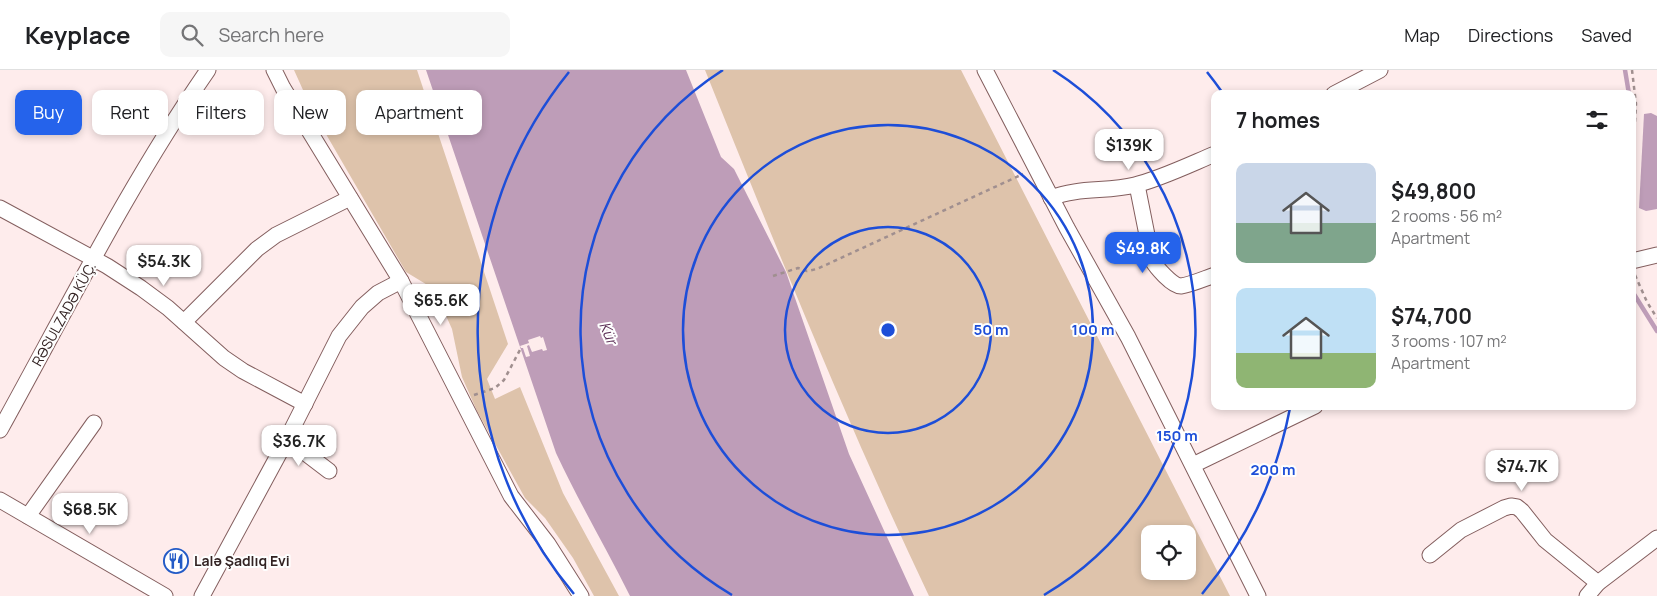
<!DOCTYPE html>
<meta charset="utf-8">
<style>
body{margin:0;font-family:Manrope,sans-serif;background:#f6f6f6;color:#202124;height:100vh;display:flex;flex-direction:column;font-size:19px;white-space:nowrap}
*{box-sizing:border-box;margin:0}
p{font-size:16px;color:#757577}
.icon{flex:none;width:28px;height:28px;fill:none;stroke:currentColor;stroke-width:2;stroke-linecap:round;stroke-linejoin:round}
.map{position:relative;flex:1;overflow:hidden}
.sheet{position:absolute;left:1211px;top:20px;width:425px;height:320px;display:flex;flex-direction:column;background:#fff;border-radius:10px;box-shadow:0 2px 8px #0003}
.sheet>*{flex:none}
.hud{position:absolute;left:15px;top:20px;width:475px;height:45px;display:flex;gap:10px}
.fabs{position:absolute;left:1141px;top:455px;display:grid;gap:10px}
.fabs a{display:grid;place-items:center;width:55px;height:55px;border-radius:10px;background:#fff;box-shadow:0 2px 8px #0003;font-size:25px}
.price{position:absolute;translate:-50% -42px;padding:0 11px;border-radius:10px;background:#fff;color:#222;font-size:16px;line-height:32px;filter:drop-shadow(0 1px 2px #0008)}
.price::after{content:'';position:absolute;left:50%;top:30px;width:15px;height:11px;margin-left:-8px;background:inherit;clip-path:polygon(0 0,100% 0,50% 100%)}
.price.on{background:#2563eb;color:#fff}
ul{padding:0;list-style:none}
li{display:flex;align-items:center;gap:15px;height:125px;padding:0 25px}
li span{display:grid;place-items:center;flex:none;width:140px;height:100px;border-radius:10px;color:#555}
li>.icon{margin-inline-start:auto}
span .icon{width:60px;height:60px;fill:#fffc;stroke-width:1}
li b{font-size:21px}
h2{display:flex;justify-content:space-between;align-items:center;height:60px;padding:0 25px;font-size:21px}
.chip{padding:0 18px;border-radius:10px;background:#fff;box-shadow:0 2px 8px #0003;font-size:18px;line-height:45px}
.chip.on{background:#2563eb;color:#fff}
header{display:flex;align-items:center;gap:30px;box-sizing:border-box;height:70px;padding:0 25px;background:#fff;border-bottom:1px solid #e0e0e0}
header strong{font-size:24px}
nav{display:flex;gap:28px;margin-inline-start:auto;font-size:18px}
.search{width:350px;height:45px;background:#f6f6f6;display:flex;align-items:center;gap:12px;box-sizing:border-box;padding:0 18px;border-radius:10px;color:#757577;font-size:19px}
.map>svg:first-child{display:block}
</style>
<header>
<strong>Keyplace</strong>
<div class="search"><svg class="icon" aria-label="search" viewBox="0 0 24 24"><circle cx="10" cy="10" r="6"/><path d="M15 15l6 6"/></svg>Search here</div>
<nav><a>Map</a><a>Directions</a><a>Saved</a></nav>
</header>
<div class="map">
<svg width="1657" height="526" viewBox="0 0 1657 526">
<rect width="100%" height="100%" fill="#feecec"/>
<g fill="#dec3ab" fill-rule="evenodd">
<polygon points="294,0 417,0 508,274 487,309 495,329 520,317 563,423 619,526 594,526 573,488 545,448 525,428 477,341 462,307 452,259 434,219 406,202 312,40"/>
<path d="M705 0H961L1230 526H929C847 354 776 177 705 0ZM1150 464H1188V501H1150Z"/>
</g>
<g fill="#be9db8">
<path d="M426 0H686L721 87 734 99 786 202 849 384 914 526H630C606 478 579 432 556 383Z"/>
<polygon points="1651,43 1657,46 1657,139 1646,141 1639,138 1644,44"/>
</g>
<polygon fill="#feecec" points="540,266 541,268 543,267 547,280 543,281 542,279 532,282 529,275 527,276 530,286 526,287 523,278 521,278 520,276 529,273 528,270"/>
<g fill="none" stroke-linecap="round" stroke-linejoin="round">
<g stroke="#be9db8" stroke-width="4.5">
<polyline points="1625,0 1629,24"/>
<polyline points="1632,221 1657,261"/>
</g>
<defs>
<g id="minor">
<polyline points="274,0 283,18 401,211 511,426 548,474 581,526"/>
<polyline points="985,0 1067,158 1128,267 1258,526"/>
<polyline points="1334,24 1380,0"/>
<path d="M1137 115 1152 190C1156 197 1172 216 1181 216 1190 215 1206 208 1215 205"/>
<path d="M1051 128C1078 117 1108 122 1135 115 1160 109 1191 94 1215 84"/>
<polyline points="0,138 107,196 141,218 168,238 224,288 243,301 305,334"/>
<polyline points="1632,191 1657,185"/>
<polyline points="184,252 257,179 276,165 350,128"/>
<path d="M0 360C67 239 129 114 208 0"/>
<polyline points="287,369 329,401"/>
<polyline points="1193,395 1315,336"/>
<polyline points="0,430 165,526"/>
<polyline points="28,446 94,353"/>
<polyline points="1430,485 1461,460 1504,438 1511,436 1517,437 1522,441 1545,470 1598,513"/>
<polyline points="202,526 287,369 339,266 362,237 378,223 401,211"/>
<polyline points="1587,526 1598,513 1657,468"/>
</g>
</defs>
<use href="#minor" stroke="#835e5e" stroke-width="17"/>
<g stroke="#a08f8f" stroke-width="2.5" stroke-dasharray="4 4" stroke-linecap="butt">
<polyline points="1632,0 1636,34 1632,105"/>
<polyline points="1635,205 1647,232 1657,248"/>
<polyline points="773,206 798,198 807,201 817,199 1023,104"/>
<polyline points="474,325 495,318 504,310 521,278"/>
</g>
<use href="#minor" stroke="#fff" stroke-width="15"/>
</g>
<g fill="none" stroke="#1d4ed8" stroke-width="2.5">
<circle cx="888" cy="260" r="103"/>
<circle cx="888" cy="260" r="205"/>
<path d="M732 525A308 308 0 0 1 723 0M1053 0A308 308 0 0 1 1044 525"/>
<path d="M1290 338A410 410 0 0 1 1202 524M574 524A410 410 0 0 1 569 2M1207 2A410 410 0 0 1 1222 22"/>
</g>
<defs>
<symbol id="restaurant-ring" viewBox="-11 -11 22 22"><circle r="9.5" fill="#fefefe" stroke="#225ac6" stroke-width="1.5"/><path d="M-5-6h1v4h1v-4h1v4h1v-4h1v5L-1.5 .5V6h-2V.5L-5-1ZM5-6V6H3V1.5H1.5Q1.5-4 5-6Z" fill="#225ac6"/></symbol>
</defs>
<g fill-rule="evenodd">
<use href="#restaurant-ring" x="162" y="477" width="28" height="28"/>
</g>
<g text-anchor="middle" stroke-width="4" stroke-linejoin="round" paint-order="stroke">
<g font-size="14" fill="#322222" stroke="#fefefe">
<text transform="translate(64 244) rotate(-61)" y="5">RƏSULZADƏ KÜÇ.</text>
</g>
<g font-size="14" font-weight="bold" fill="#322222" stroke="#fefefe" text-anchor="start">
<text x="194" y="496">Lalə Şadlıq Evi</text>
</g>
<g font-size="15" font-style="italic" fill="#5e3258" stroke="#fefefe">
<text transform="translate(608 263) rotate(67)" y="5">Kür</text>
</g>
</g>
<circle cx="888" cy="260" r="8" fill="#1d4ed8" stroke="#fefefe" stroke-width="2.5"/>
<g font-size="15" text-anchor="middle" font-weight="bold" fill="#1d4ed8" stroke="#fefefe" stroke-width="4" stroke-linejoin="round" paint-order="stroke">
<text x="991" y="265">50 m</text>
<text x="1093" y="265">100 m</text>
<text x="1177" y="371">150 m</text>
<text x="1273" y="405">200 m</text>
</g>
</svg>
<div class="fabs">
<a><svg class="icon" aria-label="locate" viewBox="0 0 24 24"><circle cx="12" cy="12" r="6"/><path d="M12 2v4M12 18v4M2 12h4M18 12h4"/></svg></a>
</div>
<b class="price" style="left:1129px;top:101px">$139K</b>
<b class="price on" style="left:1143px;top:204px">$49.8K</b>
<b class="price" style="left:164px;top:217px">$54.3K</b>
<b class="price" style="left:441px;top:256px">$65.6K</b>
<b class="price" style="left:299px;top:397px">$36.7K</b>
<b class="price" style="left:1522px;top:422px">$74.7K</b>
<b class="price" style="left:90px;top:465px">$68.5K</b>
<div class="hud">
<a class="chip on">Buy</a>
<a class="chip">Rent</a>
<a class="chip">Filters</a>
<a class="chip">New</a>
<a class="chip">Apartment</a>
</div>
<section class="sheet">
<h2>7 homes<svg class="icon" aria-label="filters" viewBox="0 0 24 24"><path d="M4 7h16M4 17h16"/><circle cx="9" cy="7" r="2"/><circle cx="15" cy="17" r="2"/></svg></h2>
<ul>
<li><span style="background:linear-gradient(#c9d6e8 60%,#7fa58c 0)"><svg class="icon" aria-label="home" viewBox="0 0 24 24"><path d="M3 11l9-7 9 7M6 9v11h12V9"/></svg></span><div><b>$49,800</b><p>2 rooms · 56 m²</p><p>Apartment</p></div></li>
<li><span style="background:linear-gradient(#bfe0f5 65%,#8fb573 0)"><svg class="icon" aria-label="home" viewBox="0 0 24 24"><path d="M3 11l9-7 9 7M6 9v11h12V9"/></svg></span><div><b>$74,700</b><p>3 rooms · 107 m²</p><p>Apartment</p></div></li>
</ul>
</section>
</div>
